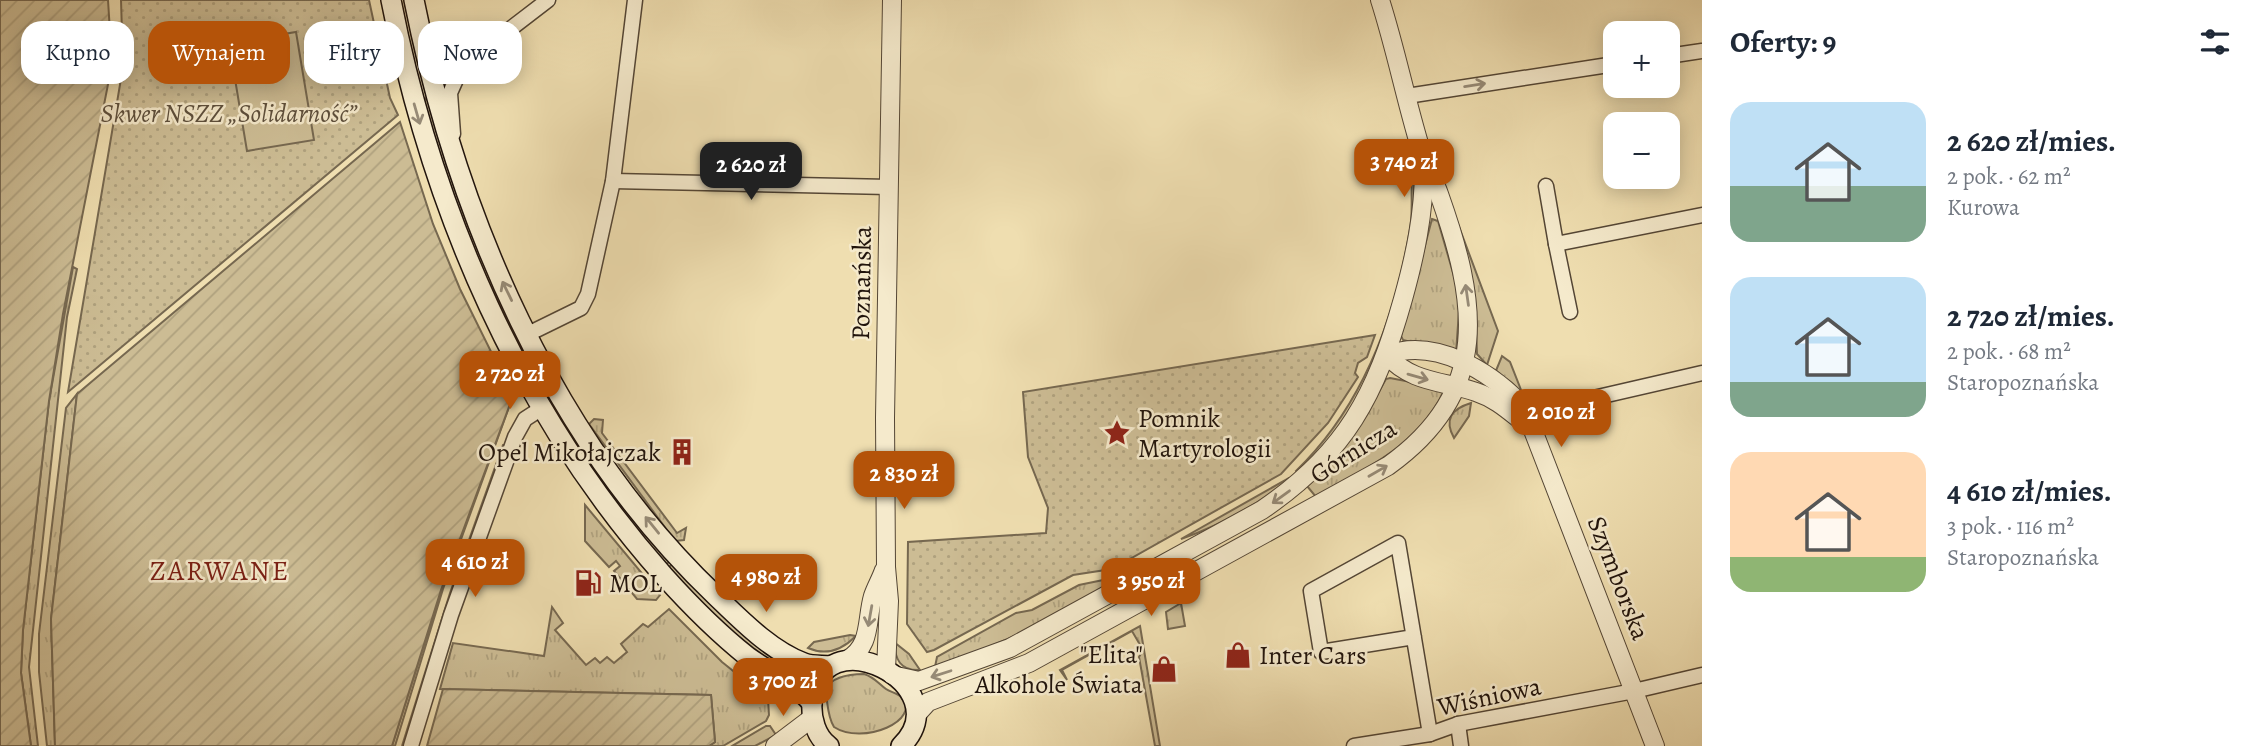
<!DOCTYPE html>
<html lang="pl">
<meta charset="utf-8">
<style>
body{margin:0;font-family:Alegreya,serif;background:#f6f6f7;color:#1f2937;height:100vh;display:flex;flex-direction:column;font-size:26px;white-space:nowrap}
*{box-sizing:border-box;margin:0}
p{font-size:23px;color:#747a83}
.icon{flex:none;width:38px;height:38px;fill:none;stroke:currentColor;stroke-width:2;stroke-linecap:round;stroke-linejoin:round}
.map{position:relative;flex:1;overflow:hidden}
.panel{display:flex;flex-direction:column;background:#fff;width:560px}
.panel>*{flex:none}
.top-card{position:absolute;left:21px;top:21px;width:665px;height:63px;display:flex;gap:14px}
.buttons{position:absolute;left:1603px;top:21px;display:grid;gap:14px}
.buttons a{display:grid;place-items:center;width:77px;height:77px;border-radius:14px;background:#fff;box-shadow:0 4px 18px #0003;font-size:35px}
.price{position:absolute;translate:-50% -60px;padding:0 16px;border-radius:14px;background:#b45309;color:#fff;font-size:23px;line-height:46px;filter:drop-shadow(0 2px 4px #0008)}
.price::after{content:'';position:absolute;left:50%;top:42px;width:21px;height:16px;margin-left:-10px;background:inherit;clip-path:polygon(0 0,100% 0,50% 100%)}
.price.on{background:#222;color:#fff}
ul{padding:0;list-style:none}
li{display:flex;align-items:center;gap:21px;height:175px;padding:0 28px}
li span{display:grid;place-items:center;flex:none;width:196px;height:140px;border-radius:21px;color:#555}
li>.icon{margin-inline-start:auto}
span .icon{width:84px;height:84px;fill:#fffc;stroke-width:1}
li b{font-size:30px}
h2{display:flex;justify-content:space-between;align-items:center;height:84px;padding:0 28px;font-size:30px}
.tag{padding:0 24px;border-radius:21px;background:#fff;box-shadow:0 4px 18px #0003;font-size:24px;line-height:63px}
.tag.on{background:#b45309;color:#fff}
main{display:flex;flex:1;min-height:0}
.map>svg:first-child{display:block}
</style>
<main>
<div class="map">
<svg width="1702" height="746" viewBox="0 0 1702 746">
<defs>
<pattern id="grass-tufts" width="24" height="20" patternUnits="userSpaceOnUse" patternTransform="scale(1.75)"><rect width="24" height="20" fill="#ccbc94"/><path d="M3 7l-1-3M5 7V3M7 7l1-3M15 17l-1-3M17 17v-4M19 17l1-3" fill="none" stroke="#afa17e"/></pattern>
<pattern id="park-dots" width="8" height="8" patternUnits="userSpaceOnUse" patternTransform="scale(1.75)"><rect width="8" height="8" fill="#ccbc94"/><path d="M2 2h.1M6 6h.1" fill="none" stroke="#afa17e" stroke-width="1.8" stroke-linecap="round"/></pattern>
<pattern id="garden-furrows" width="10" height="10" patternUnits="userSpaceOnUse" patternTransform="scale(1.75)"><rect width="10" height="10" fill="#ccbc94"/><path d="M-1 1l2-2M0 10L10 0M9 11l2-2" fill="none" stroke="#afa17e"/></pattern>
</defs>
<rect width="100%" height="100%" fill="#efdeb0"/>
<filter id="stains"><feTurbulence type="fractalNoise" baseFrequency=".00286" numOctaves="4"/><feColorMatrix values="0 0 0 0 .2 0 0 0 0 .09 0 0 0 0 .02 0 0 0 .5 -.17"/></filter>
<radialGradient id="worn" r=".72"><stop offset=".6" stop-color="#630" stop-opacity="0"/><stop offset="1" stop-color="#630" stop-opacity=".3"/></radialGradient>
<g fill="url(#grass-tufts)" stroke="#766850" stroke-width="2">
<polygon points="428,96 454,183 547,384 541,388 471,247 422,103"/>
<path d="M1414 166C1418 244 1388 357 1344 422 1332 441 1313 458 1298 474L1296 471C1362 407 1395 319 1410 229 1414 209 1409 184 1414 166Z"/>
<polygon points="1452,208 1498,331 1487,365 1477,354 1475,298"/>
<polygon points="1432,219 1438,221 1460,297 1456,353 1403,340 1401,336"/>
<polygon points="73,267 77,269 67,317 29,667 38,746 31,746 21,673 23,630 49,401"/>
<polygon points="1502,356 1510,362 1525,400 1495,373"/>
<path d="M1390 378 1442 388 1443 393C1417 446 1365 469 1316 497L1307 486 1357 430 1386 379Z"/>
<polygon points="77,394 51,619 55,746 47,746 39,672 39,634 66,408"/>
<polygon points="513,396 443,589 395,746 392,746 441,590"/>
<path d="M1471 403 1469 416 1454 438C1444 420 1451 409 1471 403Z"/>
<polygon points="565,415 672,560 665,565 616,505 558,419"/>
<polygon points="594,419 603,420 602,433 677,533 686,528 684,540 675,541 589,424"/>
<polygon points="503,445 506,445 452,592 402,746 450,593"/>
<path d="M1289 478 1291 480C1256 505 1222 525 1181 539Z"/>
<polygon points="585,505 660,595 656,600 637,599 614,571 620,566 616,561 609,567 585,541"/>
<polygon points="673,563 783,660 779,668 717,620 668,568"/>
<path d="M1137 564C1080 612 1005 642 935 667L937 657 1016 613 1032 610 1079 585 1108 579Z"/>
<polygon points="1181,603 1185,626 1168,629 1166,612"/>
<polygon points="552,607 563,623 555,630 586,665 595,658 600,663 607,657 614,663 627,652 621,644 643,624 648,627 669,609 722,662 768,699 769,715 766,721 723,746 709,746 715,742 711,695 440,689 453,643 544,656"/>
<polygon points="1140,626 1160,746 1155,746 1139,657 1143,650 1132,631 1062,670 1067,680 1060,670"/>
<path d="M850 635 856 636C842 650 826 656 808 648L814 642Z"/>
<path d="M894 642 909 654 920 670C900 671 895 659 894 642Z"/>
<path d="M864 674C874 677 878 683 886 689 890 692 897 693 901 697 923 720 863 746 834 727 827 716 828 702 825 689 833 676 850 674 864 674Z"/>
<polygon points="766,726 770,726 776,735 755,746 732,746"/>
</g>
<g fill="url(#park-dots)" stroke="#766850" stroke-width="2">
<polygon points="121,0 369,0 390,98 398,115 68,392 123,67"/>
<polygon points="1375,335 1367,357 1358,363 1355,373 1358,377 1328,423 1281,474 1112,569 1073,575 934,650 927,652 907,624 908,542 1046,533 1048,508 1028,457 1023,392"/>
</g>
<g fill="url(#garden-furrows)" stroke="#766850" stroke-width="2">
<polygon points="0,0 108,0 112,64 63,314 49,401 23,630 21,673 31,746 0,746"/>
<polygon points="400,122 433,224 460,289 513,396 441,590 392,746 55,746 51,619 77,394"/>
<polygon points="443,689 711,695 715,742 709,746 427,746"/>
</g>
<polygon fill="#ccbc94" stroke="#766850" stroke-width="2" points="296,32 314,140 247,151 229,43"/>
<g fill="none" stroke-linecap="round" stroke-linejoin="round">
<defs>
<g id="minor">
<polyline points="1668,56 1702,51"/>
<polyline points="1407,96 1615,64"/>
<polyline points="453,134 450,93 462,66 548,0"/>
<polyline points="613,181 889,187"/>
<polyline points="1546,186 1556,244 1702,215"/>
<polyline points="1556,244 1570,312"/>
<polyline points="528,334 581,308 588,294 613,181 635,0"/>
<polyline points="1521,420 1537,411 1702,373"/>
<polyline points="1414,637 1321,652 1311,591 1398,543 1430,734"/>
<polyline points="1458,724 1461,746"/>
<polyline points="411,746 451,615 515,437 525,419 542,408"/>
<polyline points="1354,746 1430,734 1458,724 1634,691 1702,675"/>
</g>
<g id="tertiary">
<path d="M1387 355C1436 337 1491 372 1524 407L1655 746"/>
<path d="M1387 355C1411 383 1444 381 1476 392 1497 399 1510 412 1527 425"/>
<path d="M847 660C872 646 866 620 873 596 876 587 881 579 884 570"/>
<polyline points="886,670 889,601 886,567 885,418 892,0"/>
<path d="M892 675 919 681 1010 648 1262 510C1346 453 1376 395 1403 299 1415 256 1424 214 1424 169"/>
<path d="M918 713 928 702 1029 663 1388 466C1493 391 1477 301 1439 194 1435 182 1428 172 1424 160 1407 107 1397 53 1380 0"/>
<polyline points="775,746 812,718"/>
</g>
<g id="secondary">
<path d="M391 0C432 211 520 414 664 576 690 605 718 633 748 657 770 673 794 682 812 703"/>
<path d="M414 0C457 217 553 441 716 596 741 620 771 651 804 663 812 666 822 665 830 666"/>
<path d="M829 746C816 737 811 718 812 703 818 612 963 686 901 746"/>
</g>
</defs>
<use href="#minor" stroke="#544635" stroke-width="17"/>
<use href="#tertiary" stroke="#544635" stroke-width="20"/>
<use href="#secondary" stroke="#21140c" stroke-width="22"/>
<use href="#minor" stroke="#f5eacc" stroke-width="14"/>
<use href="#tertiary" stroke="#f5eacc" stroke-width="18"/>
<use href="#secondary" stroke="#f5eacc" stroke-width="19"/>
</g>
<defs><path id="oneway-shaft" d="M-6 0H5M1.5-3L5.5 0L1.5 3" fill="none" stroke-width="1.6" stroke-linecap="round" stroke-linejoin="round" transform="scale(1.75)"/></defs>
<g stroke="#968a76">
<use href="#oneway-shaft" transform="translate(1475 85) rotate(-9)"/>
<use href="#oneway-shaft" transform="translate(417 114) rotate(74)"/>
<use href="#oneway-shaft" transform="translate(507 291) rotate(-116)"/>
<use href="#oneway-shaft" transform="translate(1467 295) rotate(-98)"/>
<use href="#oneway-shaft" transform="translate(1418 377) rotate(16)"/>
<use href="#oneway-shaft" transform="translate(1378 471) rotate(-30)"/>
<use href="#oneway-shaft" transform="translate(1281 497) rotate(144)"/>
<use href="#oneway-shaft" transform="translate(652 525) rotate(-129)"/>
<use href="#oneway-shaft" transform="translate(870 616) rotate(100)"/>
<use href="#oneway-shaft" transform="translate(941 674) rotate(162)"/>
</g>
<defs>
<symbol id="sight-bare" viewBox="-9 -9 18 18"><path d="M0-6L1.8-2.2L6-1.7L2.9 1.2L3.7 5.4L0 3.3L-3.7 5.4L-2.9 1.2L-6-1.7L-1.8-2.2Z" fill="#8f2418" stroke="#f5eacc" stroke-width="2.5" paint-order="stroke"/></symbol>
<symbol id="building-bare" viewBox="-9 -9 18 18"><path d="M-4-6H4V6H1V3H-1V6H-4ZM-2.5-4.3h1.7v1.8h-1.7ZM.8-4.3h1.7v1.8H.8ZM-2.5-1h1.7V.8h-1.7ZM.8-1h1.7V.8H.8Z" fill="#8f2418" stroke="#f5eacc" stroke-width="2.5" paint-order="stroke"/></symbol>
<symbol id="fuel-bare" viewBox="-9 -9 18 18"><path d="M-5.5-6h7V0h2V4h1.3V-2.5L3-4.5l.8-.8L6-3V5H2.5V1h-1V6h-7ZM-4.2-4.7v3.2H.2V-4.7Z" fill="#8f2418" stroke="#f5eacc" stroke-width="2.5" paint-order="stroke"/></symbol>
<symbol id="shop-bare" viewBox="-9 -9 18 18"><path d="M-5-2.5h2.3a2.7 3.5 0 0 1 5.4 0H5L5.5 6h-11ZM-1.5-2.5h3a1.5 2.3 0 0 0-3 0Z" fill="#8f2418" stroke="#f5eacc" stroke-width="2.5" paint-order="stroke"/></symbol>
</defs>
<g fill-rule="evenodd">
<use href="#sight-bare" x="1098" y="414" width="38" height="38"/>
<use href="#building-bare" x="663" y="433" width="38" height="38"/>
<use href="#fuel-bare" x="569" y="564" width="38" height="38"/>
<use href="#shop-bare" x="1219" y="636" width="38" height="38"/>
<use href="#shop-bare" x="1145" y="650" width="38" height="38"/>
</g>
<g text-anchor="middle" stroke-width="5" stroke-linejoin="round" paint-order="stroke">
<g font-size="26" font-style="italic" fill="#5d4f3c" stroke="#f5eacc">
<text x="229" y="122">Skwer NSZZ „Solidarność”</text>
</g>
<g font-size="26" fill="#21140c" stroke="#f5eacc">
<text transform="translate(861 283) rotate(-89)" y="9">Poznańska</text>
<text transform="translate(1353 451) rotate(-32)" y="9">Górnicza</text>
<text transform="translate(1619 578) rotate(69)" y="9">Szymborska</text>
<text transform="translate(1489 696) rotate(-12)" y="9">Wiśniowa</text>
</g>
<g font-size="26" fill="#21140c" stroke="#f5eacc" text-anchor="start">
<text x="1138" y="427">Pomnik<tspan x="1138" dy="30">Martyrologii</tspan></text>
<text x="661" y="461" text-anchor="end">Opel Mikołajczak</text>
<text x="609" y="592">MOL</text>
<text x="1143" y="663" text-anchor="end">"Elita"<tspan x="1143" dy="30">Alkohole Świata</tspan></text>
<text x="1259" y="664">Inter Cars</text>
</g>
<g font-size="28" letter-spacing="2" fill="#7a1f14" stroke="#f5eacc">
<text x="220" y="580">ZARWANE</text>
</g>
</g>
<rect width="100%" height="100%" filter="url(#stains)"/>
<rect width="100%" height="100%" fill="url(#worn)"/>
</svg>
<div class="buttons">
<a>+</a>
<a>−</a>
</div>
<b class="price" style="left:1404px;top:199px">3 740 zł</b>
<b class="price on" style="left:751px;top:202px">2 620 zł</b>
<b class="price" style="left:510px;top:411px">2 720 zł</b>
<b class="price" style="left:1561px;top:449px">2 010 zł</b>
<b class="price" style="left:904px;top:511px">2 830 zł</b>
<b class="price" style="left:475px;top:599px">4 610 zł</b>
<b class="price" style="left:766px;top:614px">4 980 zł</b>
<b class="price" style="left:1151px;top:618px">3 950 zł</b>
<b class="price" style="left:783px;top:718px">3 700 zł</b>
<div class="top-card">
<a class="tag">Kupno</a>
<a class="tag on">Wynajem</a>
<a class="tag">Filtry</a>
<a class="tag">Nowe</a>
</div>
</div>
<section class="panel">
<h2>Oferty: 9<svg class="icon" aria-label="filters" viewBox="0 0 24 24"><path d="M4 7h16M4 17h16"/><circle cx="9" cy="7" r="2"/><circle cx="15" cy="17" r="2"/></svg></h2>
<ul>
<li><span style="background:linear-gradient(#bfe0f5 60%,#7fa58c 0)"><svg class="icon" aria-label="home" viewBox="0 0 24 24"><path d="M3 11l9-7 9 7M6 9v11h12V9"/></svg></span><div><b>2 620 zł/mies.</b><p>2 pok. · 62 m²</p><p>Kurowa</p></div></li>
<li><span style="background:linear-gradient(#bfe0f5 75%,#7fa58c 0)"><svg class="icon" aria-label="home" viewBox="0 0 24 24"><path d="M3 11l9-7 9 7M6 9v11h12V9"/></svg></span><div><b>2 720 zł/mies.</b><p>2 pok. · 68 m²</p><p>Staropoznańska</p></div></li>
<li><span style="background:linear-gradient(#ffd9b3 75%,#8fb573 0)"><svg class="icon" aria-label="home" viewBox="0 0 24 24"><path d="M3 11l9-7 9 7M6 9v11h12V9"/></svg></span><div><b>4 610 zł/mies.</b><p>3 pok. · 116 m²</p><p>Staropoznańska</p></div></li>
</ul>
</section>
</main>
